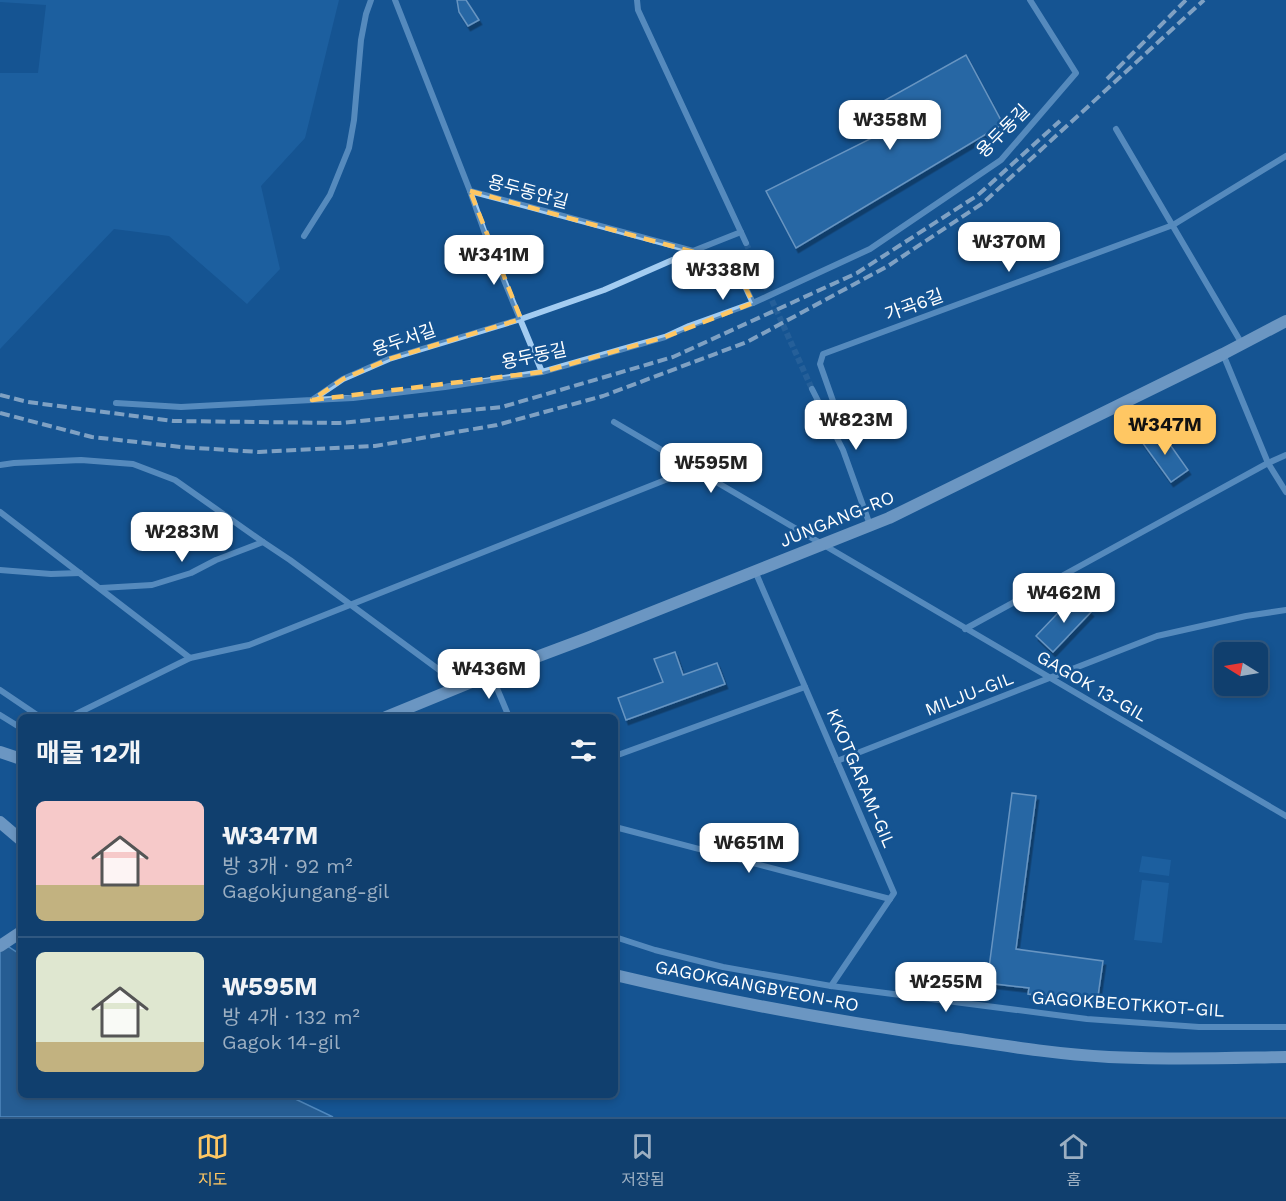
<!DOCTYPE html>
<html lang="ko">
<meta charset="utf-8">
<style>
body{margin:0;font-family:"Work Sans","Noto Sans KR",sans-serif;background:#194673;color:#f1f3f6;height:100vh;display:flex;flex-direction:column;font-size:22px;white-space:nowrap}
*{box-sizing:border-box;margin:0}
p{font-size:20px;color:#9cafc2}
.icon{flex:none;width:33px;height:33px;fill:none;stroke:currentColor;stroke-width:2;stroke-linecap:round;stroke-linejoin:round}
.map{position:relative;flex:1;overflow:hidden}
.sheet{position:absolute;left:18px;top:714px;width:600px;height:384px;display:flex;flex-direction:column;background:#103f6e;border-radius:9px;box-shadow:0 3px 9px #0003,0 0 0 2px #305881}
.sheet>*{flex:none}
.needle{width:39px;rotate:281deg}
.buttons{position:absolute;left:1214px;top:642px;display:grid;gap:12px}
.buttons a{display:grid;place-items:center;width:54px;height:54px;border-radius:9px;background:#103f6e;box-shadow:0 3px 9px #0003,0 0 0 2px #305881;font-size:30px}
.price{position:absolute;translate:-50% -51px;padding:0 14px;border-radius:12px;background:#fff;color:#222;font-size:20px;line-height:39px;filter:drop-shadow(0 2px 3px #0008)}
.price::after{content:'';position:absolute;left:50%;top:36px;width:18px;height:14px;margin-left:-9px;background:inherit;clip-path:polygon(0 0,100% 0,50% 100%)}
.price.active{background:#ffc763;color:#111}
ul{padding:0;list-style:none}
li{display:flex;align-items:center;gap:18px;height:150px;padding:0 18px}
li+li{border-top:2px solid #305881}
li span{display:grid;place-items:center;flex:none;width:168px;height:120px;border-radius:9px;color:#555}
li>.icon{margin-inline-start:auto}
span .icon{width:72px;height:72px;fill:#fffc;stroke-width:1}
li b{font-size:26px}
h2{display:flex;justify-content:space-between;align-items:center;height:72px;padding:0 18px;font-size:26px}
.dock{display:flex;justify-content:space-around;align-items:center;height:84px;border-top:2px solid #305881;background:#103f6e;font-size:16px;color:#9cafc2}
.dock a{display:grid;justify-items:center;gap:3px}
.dock .active{color:#ffc763}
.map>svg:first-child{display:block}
</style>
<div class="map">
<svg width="1286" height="1117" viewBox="0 0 1286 1117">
<defs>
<filter id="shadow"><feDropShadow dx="2.5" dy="4.5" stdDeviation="0" flood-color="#0009"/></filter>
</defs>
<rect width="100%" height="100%" fill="#155492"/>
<g fill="#246daf">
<polygon points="0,0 339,0 305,138 261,186 280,269 247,304 169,236 114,229 0,349 0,73 38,73 46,5 0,2"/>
<polygon points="1142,856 1171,860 1169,876 1139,872"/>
<polygon points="1142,880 1169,883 1162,943 1134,940"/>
</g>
<polygon fill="#3b6995" stroke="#96c8f4" stroke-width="1.5" points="0,941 21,955 21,1095 287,1095 333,1117 0,1117"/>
<g fill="#3d7eba" stroke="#cae4fc" stroke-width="1.5" filter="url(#shadow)">
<polygon points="457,0 466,0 479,20 468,26 459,12"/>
<polygon points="966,55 1003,124 796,248 766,191 892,128 880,103"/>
<polygon points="1159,429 1188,470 1171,482 1142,442"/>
<polygon points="1074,596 1091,612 1053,652 1036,636"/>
<polygon points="675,652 683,675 717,663 725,684 626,720 618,698 663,682 654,659"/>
<polygon points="1012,793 1036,796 1016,949 1103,961 1097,1003 1028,994 1029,988 987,983"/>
</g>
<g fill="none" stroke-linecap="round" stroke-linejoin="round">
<polyline stroke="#386ea2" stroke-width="6" stroke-dasharray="6 3" stroke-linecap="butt" points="746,243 812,389"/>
<g stroke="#a3ccf1" stroke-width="6">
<polyline points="395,0 470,191 693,251 741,232"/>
<polyline points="637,0 638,10 746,243"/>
<polyline points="1116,129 1242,344"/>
<polyline points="470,191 487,239 542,372"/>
<polyline points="304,236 330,195 349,148 354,120 361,40 366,14 371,0"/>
<polyline points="1223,354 1268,463 1286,492"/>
<polyline points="812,389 843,450 870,525"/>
<polyline points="312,400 353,398 445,387 542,372 665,337 689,326 753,303 870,249 1001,160 1076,73 1030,0"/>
<polyline points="116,403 181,407 312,400 343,379 389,359 521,319 604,290 693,251 734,263 753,303"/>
<polyline points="614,422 1286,816"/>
<polyline points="836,436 838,415 820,364 823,354 1173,225 1286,156"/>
<polyline points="0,465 14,463 81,460 133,464 175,480 263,542 290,560 461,686"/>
<polyline points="0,512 190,658"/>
<polyline points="0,570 51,574 80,573"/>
<polyline points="755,571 894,893 831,986"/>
<polyline points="101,588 152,585 191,573 216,560 263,542"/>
<polyline points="965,629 1268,463 1286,455"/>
<polyline points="491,674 509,717"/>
<polyline points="0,690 40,717"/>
<polyline points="0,715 21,728"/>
<polyline points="70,717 190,658 249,645 693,469"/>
<polyline points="615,756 805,687"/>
<polyline points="837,761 1157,636 1246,616 1286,610"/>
<polyline points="615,827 890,899"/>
<polyline points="615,937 655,950 723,967 831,986 1087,1019 1199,1027 1286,1027"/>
</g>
<g stroke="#d2e7fc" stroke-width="12">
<polyline points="386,717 491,674 587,638 889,518 1223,354 1286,321"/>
<polyline points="0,752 21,759"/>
<polyline points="0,822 21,840"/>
<polyline points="0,946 21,932"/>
<path d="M615 975C724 1001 835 1021 946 1037 1000 1045 1054 1054 1109 1057 1167 1060 1227 1058 1286 1057"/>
</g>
<g stroke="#fff" stroke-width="4" stroke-dasharray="10 4.5" stroke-linecap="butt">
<polyline points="1107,79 1186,0"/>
<polyline points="0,395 28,402 173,421 340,423 502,407 673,357 857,273 978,195 1060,121"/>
<polyline points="0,413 92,437 181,447 259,452 375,446 497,425 603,396 747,342 888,266 983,203 1204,0"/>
</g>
</g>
<path d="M0 0H1286V1117H0ZM470 191 734 263 753 303 665 337 542 372 312 400 343 379 389 359 521 319Z" fill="#155492" fill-opacity=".55" fill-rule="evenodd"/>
<path fill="none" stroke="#ffc763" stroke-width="4.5" stroke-dasharray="12 8" stroke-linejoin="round" d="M470 191 734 263 753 303 665 337 542 372 312 400 343 379 389 359 521 319Z"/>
<g text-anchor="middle" stroke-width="5" stroke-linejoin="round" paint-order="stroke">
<g font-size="18" fill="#fff" stroke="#155492">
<text transform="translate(1003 131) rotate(-45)" y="6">용두동길</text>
<text transform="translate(528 192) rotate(15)" y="6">용두동안길</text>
<text transform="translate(914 305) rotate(-20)" y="6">가곡6길</text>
<text transform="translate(404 340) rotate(-19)" y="6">용두서길</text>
<text transform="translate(534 356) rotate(-12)" y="6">용두동길</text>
<text transform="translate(837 519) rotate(-22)" y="6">JUNGANG-RO</text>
<text transform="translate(1092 686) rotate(30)" y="6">GAGOK 13-GIL</text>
<text transform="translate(969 694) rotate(-21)" y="6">MILJU-GIL</text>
<text transform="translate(861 778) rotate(67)" y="6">KKOTGARAM-GIL</text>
<text transform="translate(757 986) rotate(11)" y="6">GAGOKGANGBYEON-RO</text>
<text transform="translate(1128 1004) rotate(4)" y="6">GAGOKBEOTKKOT-GIL</text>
</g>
</g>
</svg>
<div class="buttons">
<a><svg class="needle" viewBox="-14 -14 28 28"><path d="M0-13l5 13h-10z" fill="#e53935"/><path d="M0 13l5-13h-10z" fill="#9cafc2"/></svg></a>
</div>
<b class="price" style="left:890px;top:151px">₩358M</b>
<b class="price" style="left:1009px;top:273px">₩370M</b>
<b class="price" style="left:494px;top:286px">₩341M</b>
<b class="price" style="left:723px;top:301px">₩338M</b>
<b class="price" style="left:856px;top:451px">₩823M</b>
<b class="price active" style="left:1165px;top:456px">₩347M</b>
<b class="price" style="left:711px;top:494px">₩595M</b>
<b class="price" style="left:182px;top:563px">₩283M</b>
<b class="price" style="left:1064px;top:624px">₩462M</b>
<b class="price" style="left:489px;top:700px">₩436M</b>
<b class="price" style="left:749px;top:874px">₩651M</b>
<b class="price" style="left:946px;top:1013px">₩255M</b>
<section class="sheet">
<h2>매물 12개<svg class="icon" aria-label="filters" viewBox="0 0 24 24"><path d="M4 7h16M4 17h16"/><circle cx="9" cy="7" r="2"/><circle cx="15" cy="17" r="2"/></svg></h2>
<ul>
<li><span style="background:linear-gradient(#f6c9c9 70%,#c2b280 0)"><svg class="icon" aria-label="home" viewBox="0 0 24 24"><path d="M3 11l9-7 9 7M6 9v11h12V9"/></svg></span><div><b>₩347M</b><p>방 3개 · 92 m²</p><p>Gagokjungang-gil</p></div></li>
<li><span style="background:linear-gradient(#dfe7d0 75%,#c2b280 0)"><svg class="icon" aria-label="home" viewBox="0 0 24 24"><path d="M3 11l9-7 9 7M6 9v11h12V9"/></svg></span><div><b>₩595M</b><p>방 4개 · 132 m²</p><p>Gagok 14-gil</p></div></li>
</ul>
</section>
</div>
<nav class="dock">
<a class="active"><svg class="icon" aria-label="map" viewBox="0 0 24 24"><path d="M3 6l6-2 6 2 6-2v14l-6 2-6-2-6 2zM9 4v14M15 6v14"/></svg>지도</a>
<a><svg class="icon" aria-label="saved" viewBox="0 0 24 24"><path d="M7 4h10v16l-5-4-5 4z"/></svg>저장됨</a>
<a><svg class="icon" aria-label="home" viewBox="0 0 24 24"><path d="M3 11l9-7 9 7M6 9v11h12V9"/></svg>홈</a>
</nav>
